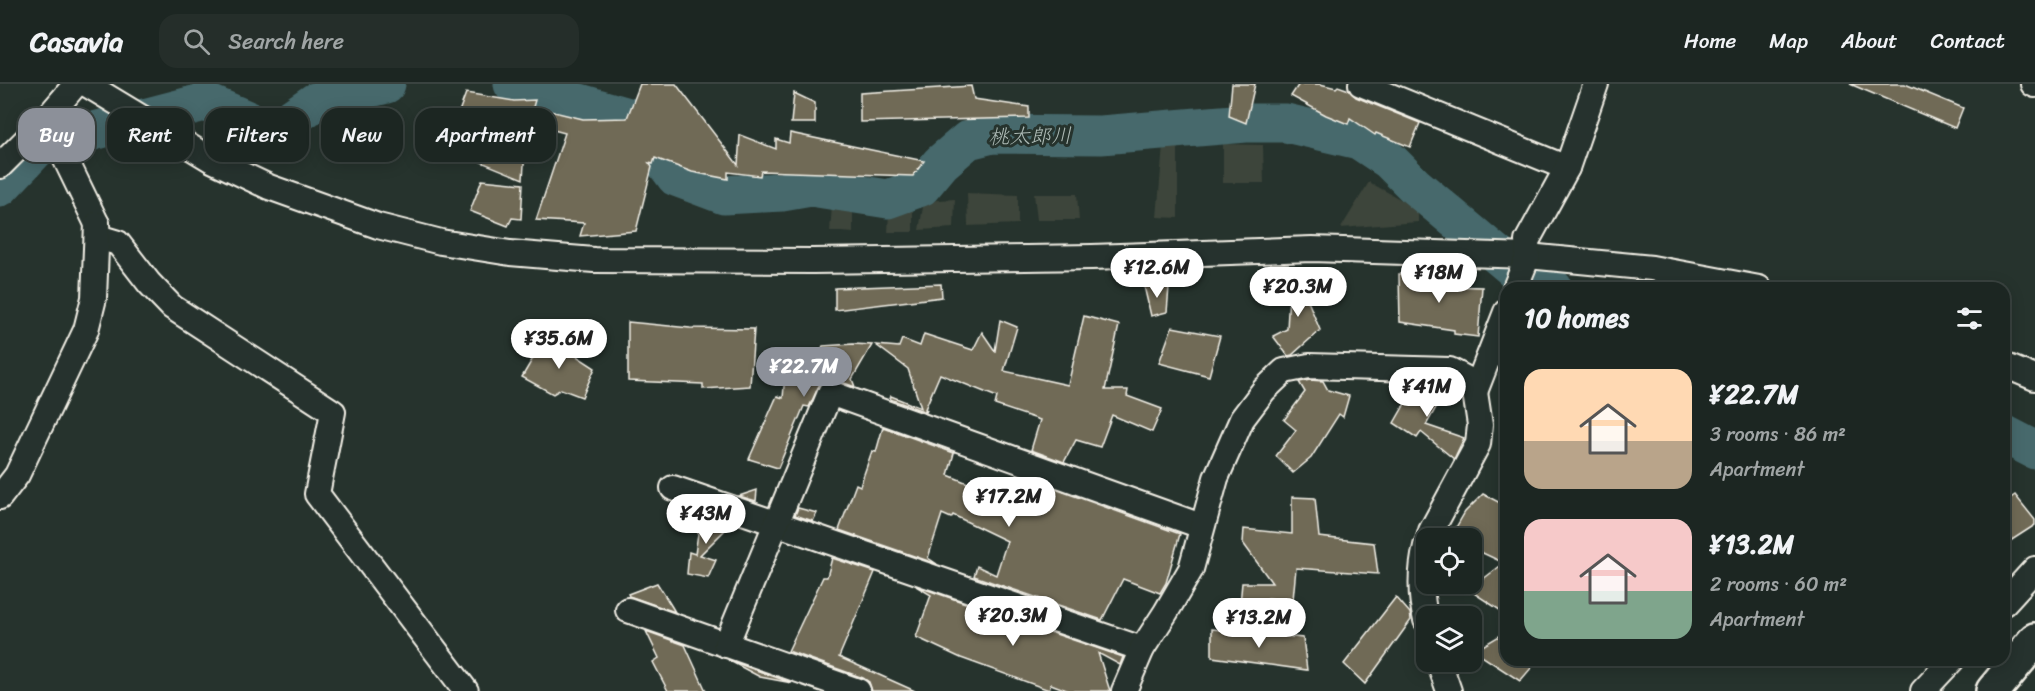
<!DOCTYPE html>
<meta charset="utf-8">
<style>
body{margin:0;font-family:Sriracha,"Klee One",sans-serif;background:#252e2a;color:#f1f3f6;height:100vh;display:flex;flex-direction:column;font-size:22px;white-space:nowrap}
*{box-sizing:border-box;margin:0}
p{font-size:20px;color:#a0a5a5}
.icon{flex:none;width:33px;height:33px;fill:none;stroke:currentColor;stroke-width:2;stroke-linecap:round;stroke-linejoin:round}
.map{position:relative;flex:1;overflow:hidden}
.panel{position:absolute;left:1500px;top:198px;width:510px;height:384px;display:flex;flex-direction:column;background:#1c2622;border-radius:18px;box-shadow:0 3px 15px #0003,0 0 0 2px #3a4340}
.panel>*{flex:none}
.hud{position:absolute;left:18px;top:24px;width:570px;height:54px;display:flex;gap:12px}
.tools{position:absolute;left:1416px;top:444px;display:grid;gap:12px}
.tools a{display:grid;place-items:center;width:66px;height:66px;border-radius:12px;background:#1c2622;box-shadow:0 3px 15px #0003,0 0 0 2px #3a4340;font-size:30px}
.price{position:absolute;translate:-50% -51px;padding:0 14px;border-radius:21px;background:#fff;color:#222;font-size:20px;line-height:39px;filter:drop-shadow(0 2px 3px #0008)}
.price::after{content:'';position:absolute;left:50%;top:36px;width:18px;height:14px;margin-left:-9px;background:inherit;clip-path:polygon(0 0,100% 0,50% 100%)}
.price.active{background:#8c9099;color:#fff}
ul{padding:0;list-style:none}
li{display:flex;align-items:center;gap:18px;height:150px;padding:0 24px}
li span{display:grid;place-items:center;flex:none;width:168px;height:120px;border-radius:18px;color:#555}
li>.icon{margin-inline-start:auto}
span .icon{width:72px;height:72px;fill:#fffc;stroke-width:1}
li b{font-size:26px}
h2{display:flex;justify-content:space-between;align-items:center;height:72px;padding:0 24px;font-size:26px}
.tag{padding:0 21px;border-radius:18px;background:#1c2622;box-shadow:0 3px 15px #0003,0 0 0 2px #3a4340;font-size:21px;line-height:54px}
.tag.active{background:#8c9099;color:#fff}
header{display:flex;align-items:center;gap:36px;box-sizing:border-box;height:84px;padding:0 30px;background:#1c2622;border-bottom:2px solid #3a4340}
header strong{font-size:28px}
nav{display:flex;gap:33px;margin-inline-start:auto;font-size:21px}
.search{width:420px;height:54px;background:#252e2a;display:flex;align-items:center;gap:15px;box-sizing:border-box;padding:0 21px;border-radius:18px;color:#a0a5a5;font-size:22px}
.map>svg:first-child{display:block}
</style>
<header>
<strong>Casavia</strong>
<div class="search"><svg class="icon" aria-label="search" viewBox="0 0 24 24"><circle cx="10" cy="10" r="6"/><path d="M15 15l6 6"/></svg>Search here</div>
<nav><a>Home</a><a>Map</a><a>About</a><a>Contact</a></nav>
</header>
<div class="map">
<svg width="2035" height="607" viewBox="0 0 2035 607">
<rect width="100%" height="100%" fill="#26332d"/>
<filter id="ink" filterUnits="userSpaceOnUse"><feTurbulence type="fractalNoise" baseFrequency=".0167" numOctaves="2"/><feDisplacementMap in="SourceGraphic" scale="12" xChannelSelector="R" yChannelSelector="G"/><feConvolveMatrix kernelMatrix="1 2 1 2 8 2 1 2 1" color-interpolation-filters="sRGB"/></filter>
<g filter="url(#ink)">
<g fill="#3c443a">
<polygon points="1223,60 1263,61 1264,99 1223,99"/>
<polygon points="1163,61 1178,61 1178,134 1157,133"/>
<polygon points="1369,98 1418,125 1418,138 1341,144"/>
<polygon points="967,109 1018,111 1018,140 968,142"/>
<polygon points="1034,110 1077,110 1079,136 1037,136"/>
<polygon points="955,115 954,144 919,146 924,117"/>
<polygon points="832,121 853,122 853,149 830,147"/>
<polygon points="913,123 913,148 888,148 889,127"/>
</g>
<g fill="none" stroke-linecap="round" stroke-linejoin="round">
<g stroke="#46696c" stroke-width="39">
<polyline points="513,0 632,34 676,93 724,111 782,108 811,103 888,115 921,103 941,79 968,56 992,50 1101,51 1246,39 1286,39 1359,56 1389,76 1415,102 1532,200 1553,204"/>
<polyline points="0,103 40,61 205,18 273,47 315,18 386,0"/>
<polyline points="2004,350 2035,366"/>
</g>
</g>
<g fill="#6f6a57" stroke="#f4f1e8" stroke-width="1.5">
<polygon points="640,0 676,0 738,81 740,51 776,65 776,55 789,59 790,49 924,77 913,92 761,87 760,92 728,88 728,95 692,88 655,74 653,80 649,79 652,83 636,147 580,152 584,139 536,136 565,49 527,39 523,95 437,60 450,38 454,41 466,9 514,17 535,16 533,23 583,35 627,34"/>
<polygon points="1232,0 1255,0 1246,39 1229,32"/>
<polygon points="1299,0 1320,0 1336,4 1338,2 1349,6 1356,13 1420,39 1410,63 1376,49 1375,51 1350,34 1348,40 1326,31 1291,12"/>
<polygon points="1850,0 1905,0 1963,24 1955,44"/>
<polygon points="971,2 974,15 1029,23 1029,34 860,38 860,9"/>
<polygon points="794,9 815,19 815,39 791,39"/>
<polygon points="482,96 523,100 521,135 512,134 508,142 470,127"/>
<polygon points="1441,187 1442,202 1482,203 1478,253 1454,250 1454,246 1400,238 1399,190"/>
<polygon points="1290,193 1311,195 1308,217 1320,246 1292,271 1288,272 1273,252 1287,245"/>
<polygon points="941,200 942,213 835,226 835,204"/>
<polygon points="1144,202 1169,203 1167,228 1151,232"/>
<polygon points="1084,232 1119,241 1105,306 1128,306 1127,312 1162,325 1152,348 1112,331 1100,363 1076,356 1064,378 1031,366 1040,336 995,321 997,313 940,290 925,325 927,326 926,328 890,315 891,312 921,324 908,285 876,261 899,263 902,255 920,262 924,250 973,266 982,248 995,267 1000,236 1017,243 1004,287 1068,301"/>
<polygon points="628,238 690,244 754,245 750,302 703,305 703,300 628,297"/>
<polygon points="1172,243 1220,252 1209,292 1159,279"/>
<polygon points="546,252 595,284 582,313 561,305 553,310 522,293"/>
<polygon points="853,260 872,261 852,295 855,303 834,295 827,295 821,298 809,323 804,322 778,384 749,375 777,312 783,314 785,291 811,285 823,262"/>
<polygon points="1310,296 1323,297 1328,306 1349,312 1343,333 1339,330 1311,374 1293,389 1276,372 1296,346 1284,336 1305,308 1299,298"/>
<polygon points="1417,299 1441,300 1437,322 1426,341 1464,354 1454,375 1421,348 1417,354 1394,339"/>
<polygon points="883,343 954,369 948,391 1014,418 1022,393 1180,450 1166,499 1160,509 1123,495 1102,536 974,492 977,482 996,491 1007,457 953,431 951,434 942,430 928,474 937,480 839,446 856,400 860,402 872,367 876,368"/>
<polygon points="757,406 756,417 739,412"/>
<polygon points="1483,410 1506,422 1506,530 1469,506 1504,479 1472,464 1472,454 1450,454 1465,428"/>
<polygon points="2015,411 2035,436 2035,441 2004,461 2004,419"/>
<polygon points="1292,413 1315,414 1319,453 1374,459 1378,490 1296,484 1292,526 1284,516 1268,514 1267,519 1240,520 1242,499 1272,499 1243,459 1244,445 1292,450"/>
<polygon points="798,424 817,429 813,437 795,431"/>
<polygon points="701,429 732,439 700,471 716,476 708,494 687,490 689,468 695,470"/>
<polygon points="832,474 875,488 839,573 915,607 872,607 869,598 863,594 788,567 823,493 827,493"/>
<polygon points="657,499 672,523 675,528 629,512 628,510"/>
<polygon points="916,502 1123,573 1120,581 1098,569 1110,607 1069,607 1051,600 1049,606 961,574 916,553 931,511"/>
<polygon points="1396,513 1410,529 1411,536 1365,600 1344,580"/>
<polygon points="1212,545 1303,554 1307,586 1212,573"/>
<polygon points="646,547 685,561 706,607 668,607 653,578 659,574"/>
<polygon points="1506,548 1506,576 1538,576 1520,597 1474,567"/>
<polygon points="728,576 792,599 760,593"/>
</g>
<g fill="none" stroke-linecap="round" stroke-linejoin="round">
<defs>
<g id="minor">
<polyline points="86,0 212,76 269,103 378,142 441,158 510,169 594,176 813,177 1092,173 1312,165 1528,172 1652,184 1759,204"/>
<polyline points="1361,0 1567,84"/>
<polyline points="2033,0 2035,1"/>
<polyline points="41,41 63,70 97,140 98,153 118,159 149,199 172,223 333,328 317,410 466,607"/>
<polyline points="0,82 41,41 76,0"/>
<polyline points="1515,204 1528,172 1527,157 1567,84 1596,0"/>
<polyline points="2004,281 2035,294"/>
<polyline points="1475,308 1506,228"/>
<polyline points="673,404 1142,565"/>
<polyline points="0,413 17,391 86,246 94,214 97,140"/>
<path d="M1426 462C1420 487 1420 512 1426 536"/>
<polyline points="2004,519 2035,485"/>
<polyline points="628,526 858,607"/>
<polyline points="726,561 830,309 1201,442"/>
<polyline points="1439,578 1449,607"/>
<polyline points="1124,607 1142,565 1166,528 1191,485 1216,394 1242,335 1264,306 1284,287 1309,282 1450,286 1467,295 1475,308 1480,341 1478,360 1431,447 1429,454"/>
<polyline points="1923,607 1952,576"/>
</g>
<polyline id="highway" points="1993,607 2035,556"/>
</defs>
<use href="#minor" stroke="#f4f1e8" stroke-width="28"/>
<use href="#highway" stroke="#f4f1e8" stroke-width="38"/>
<use href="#minor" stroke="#26332d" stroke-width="24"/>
<use href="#highway" stroke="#26332d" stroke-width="33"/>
</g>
</g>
<g text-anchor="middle" stroke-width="6" stroke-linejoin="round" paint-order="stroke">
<g font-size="21" font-style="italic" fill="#aebbb6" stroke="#26332d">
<text transform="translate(1030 52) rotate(-1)" y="7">桃太郎川</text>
</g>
</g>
</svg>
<div class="tools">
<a><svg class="icon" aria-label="locate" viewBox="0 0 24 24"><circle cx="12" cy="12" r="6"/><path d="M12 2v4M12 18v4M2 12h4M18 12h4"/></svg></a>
<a><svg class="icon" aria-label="layers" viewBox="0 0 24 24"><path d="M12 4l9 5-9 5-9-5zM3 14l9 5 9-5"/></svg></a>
</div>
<b class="price" style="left:1157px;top:215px">¥12.6M</b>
<b class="price" style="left:1439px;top:220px">¥18M</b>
<b class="price" style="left:1298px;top:234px">¥20.3M</b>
<b class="price" style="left:559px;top:286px">¥35.6M</b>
<b class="price active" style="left:804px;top:314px">¥22.7M</b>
<b class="price" style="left:1427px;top:334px">¥41M</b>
<b class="price" style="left:1009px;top:444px">¥17.2M</b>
<b class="price" style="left:706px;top:461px">¥43M</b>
<b class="price" style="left:1013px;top:563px">¥20.3M</b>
<b class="price" style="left:1259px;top:565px">¥13.2M</b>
<div class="hud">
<a class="tag active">Buy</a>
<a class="tag">Rent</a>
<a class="tag">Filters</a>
<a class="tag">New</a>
<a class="tag">Apartment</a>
</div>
<section class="panel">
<h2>10 homes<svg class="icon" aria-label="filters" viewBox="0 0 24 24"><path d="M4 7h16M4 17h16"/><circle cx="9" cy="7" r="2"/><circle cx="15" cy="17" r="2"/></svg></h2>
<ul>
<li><span style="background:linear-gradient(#ffd9b3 60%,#b9a48a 0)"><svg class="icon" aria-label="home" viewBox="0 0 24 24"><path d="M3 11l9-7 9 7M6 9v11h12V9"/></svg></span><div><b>¥22.7M</b><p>3 rooms · 86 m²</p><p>Apartment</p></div></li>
<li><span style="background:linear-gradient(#f6c9c9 60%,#7fa58c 0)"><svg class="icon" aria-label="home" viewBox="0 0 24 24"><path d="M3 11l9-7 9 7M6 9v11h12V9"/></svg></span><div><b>¥13.2M</b><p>2 rooms · 60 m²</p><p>Apartment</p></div></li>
</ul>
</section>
</div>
